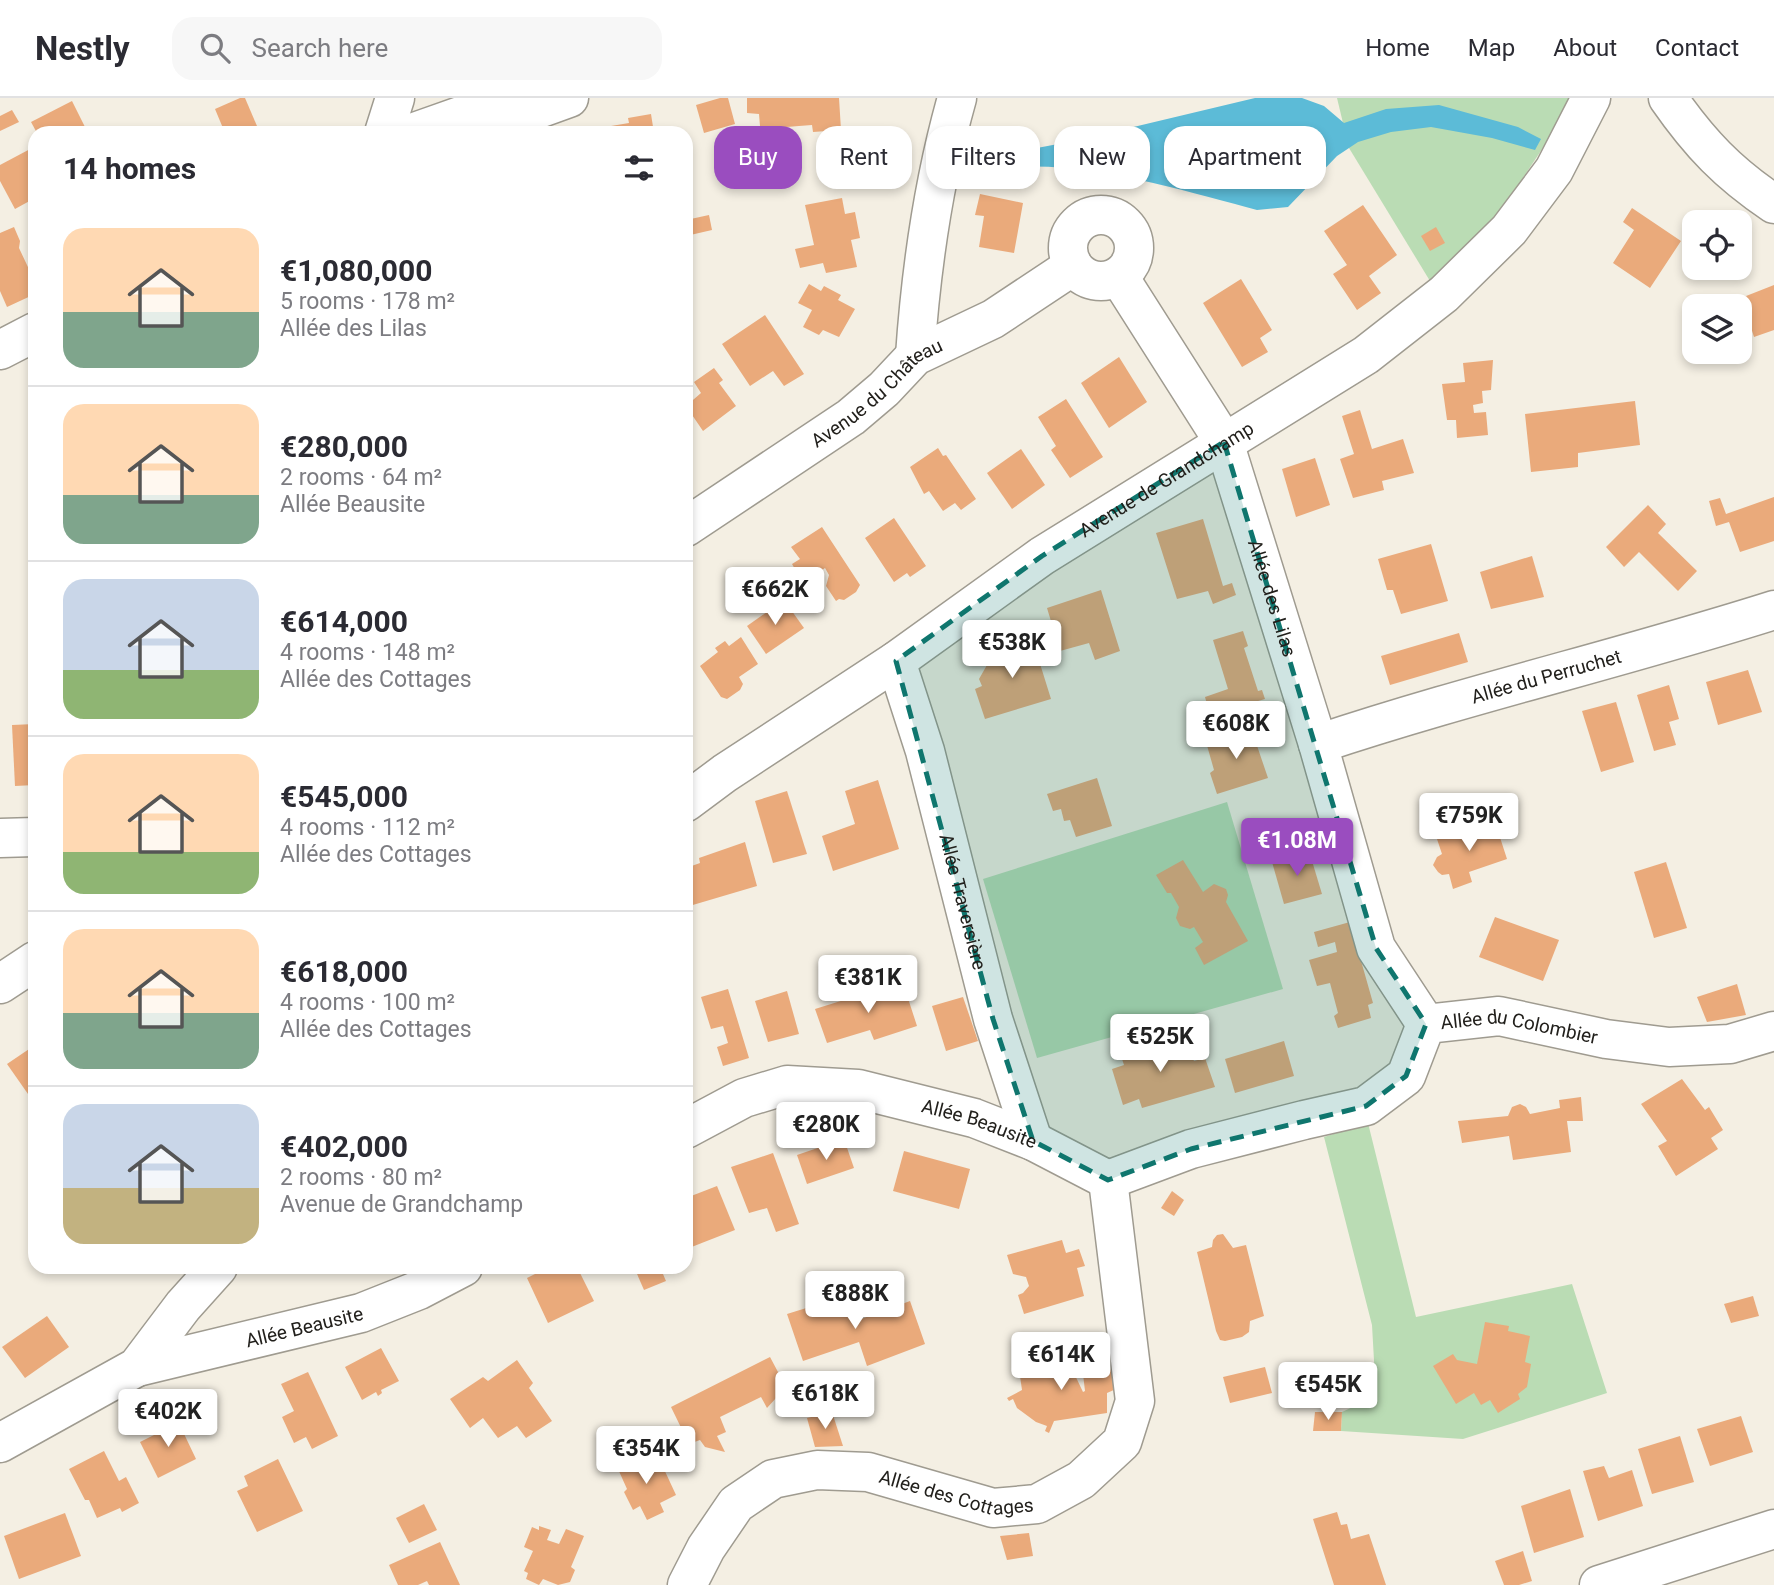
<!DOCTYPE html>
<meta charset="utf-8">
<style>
body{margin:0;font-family:Roboto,sans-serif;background:#f7f7f7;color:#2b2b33;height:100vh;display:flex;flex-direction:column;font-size:26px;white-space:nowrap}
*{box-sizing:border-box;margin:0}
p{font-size:23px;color:#7c7c81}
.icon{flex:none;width:38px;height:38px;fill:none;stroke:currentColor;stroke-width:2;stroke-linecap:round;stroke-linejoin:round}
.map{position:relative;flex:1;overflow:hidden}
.sheet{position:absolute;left:28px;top:28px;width:665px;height:1148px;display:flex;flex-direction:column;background:#fff;border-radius:21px;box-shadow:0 4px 10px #0003}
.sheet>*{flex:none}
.banner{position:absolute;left:714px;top:28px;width:665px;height:63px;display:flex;gap:14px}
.controls{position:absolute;left:1682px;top:112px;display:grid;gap:14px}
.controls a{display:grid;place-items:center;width:70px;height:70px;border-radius:14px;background:#fff;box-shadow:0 4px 10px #0003;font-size:35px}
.price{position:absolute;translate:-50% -60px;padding:0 16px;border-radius:7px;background:#fff;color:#222;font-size:23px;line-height:46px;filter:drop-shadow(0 2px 4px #0008)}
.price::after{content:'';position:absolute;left:50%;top:42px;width:21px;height:16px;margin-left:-10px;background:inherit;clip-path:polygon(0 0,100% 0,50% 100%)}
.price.active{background:#9a4dbf;color:#fff}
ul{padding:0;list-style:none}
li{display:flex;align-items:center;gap:21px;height:175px;padding:0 35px}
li+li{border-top:2px solid #e1e1e2}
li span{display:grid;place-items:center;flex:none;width:196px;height:140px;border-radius:21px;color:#555}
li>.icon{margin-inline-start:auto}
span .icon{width:84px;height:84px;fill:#fffc;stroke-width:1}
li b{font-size:30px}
h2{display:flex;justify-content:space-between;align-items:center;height:84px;padding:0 35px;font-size:30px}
.chip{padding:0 24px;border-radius:21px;background:#fff;box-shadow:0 4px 10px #0003;font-size:24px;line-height:63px}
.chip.active{background:#9a4dbf;color:#fff}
header{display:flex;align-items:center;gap:42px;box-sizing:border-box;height:98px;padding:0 35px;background:#fff;border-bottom:2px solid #e1e1e2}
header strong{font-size:33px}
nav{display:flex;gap:38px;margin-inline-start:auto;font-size:24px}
.search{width:490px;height:63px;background:#f7f7f7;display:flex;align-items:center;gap:18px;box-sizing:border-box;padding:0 24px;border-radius:21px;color:#7c7c81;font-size:26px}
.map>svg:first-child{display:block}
</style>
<header>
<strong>Nestly</strong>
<div class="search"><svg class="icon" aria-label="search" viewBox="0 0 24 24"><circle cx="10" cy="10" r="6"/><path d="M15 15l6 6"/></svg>Search here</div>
<nav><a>Home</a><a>Map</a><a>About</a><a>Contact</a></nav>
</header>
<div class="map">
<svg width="1774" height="1487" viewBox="0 0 1774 1487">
<rect width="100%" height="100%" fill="#f4efe3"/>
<g fill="#badcb4">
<polygon points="1337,0 1576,0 1493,125 1430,183 1349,50"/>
<polygon points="1227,704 1283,891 1037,960 983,781"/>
<polygon points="1368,1025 1416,1219 1572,1186 1607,1295 1463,1341 1341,1333 1342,1314 1376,1298 1372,1227 1324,1039"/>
</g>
<path fill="#5cbbd7" d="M1255 0H1302L1324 8 1344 25 1386 11 1439 7 1518 29 1541 41 1535 52 1492 40 1431 29 1391 34 1358 44 1337 58 1288 109 1257 112C1179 92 1035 45 960 83L966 59 980 61 1079 42Z"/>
<g fill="#eaaa7b">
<polygon points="240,0 245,0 260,35 225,35 215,11"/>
<polygon points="720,0 728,0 735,26 704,35 696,7"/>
<polygon points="747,0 839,0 841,32 813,34 812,27 786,29 787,38 761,40 759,16 747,15"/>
<polygon points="72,3 88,35 37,35 31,24"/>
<polygon points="12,12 19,24 0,33 0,18"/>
<polygon points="651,16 654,35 600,35 599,30 629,25 628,20"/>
<polygon points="32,50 35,55 35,100 15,111 0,83 0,67"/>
<polygon points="980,96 1023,105 1014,155 979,149 984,118 975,117"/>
<polygon points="842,100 845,116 855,114 860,140 851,142 857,169 826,175 823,165 800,170 795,151 814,147 805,107"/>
<polygon points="1363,107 1397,157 1369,178 1381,195 1357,212 1333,176 1347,167 1324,133"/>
<polygon points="1632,110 1681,143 1650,190 1613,165 1634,132 1623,124"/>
<polygon points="709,117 712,132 686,138 686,122"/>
<polygon points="14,129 20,143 19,150 35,184 35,196 7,209 0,193 0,135"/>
<polygon points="1436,129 1445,145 1430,153 1421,138"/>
<polygon points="1241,181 1272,232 1260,240 1268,254 1242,269 1203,205"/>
<polygon points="809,186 821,193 824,188 841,197 838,202 855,211 839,239 823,232 819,237 803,229 812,212 798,205"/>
<polygon points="1774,187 1774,232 1754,239 1747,217 1744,217 1741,200"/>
<polygon points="765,217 804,276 784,288 773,273 750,288 722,246"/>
<polygon points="1119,259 1147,304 1109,330 1081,285"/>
<polygon points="1493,262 1491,292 1482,293 1483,305 1473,307 1474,315 1486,314 1488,337 1457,340 1456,322 1447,322 1442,286 1465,284 1463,265"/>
<polygon points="714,270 723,282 719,285 736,308 703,333 686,308 701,295 694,284"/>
<polygon points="1066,301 1103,359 1070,380 1051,352 1056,348 1038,319"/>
<polygon points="1635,303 1640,347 1578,355 1578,369 1531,374 1525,316"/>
<polygon points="1360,312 1372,351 1403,341 1414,375 1382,383 1384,392 1353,400 1340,361 1354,356 1342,318"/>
<polygon points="938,350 943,358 946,357 976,401 961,412 955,405 943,413 929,393 924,396 910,369"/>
<polygon points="1021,351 1045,387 1012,411 987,375"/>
<polygon points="1315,360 1330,407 1296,419 1282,371"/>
<polygon points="1774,399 1774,443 1740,454 1729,424 1716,428 1709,403 1720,400 1726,416"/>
<polygon points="1648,407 1666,426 1658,435 1697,473 1678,493 1639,454 1624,469 1606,449"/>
<polygon points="894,420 926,468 910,479 907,475 894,484 865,440"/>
<polygon points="1203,421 1223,488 1232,485 1236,497 1213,506 1208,493 1177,501 1156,435"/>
<polygon points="822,429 860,487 856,494 844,502 839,501 836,503 826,488 829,477 825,470 803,485 792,466 800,461 791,449"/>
<polygon points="1431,446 1448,503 1401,516 1393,492 1387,492 1378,461"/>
<polygon points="1532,458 1544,499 1491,511 1480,474"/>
<polygon points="1101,492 1120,553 1095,562 1089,545 1060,553 1047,510"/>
<polygon points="784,502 804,530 766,556 747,528"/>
<polygon points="1243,533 1248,548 1244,550 1258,593 1262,592 1265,601 1210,617 1205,599 1228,591 1213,542"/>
<polygon points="1459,535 1468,564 1390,587 1381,558"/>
<polygon points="741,539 758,566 739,579 743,586 740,592 727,601 721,599 700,568 718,554 715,550 725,543 729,548"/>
<polygon points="1032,540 1051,601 985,621 975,591 982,588 979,581 995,553"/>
<polygon points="1748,572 1762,614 1718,627 1706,584"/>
<polygon points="1669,587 1679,621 1669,624 1676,647 1654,653 1637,597"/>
<polygon points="1616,604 1634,664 1601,674 1582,613"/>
<polygon points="35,626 35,687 15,688 12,627"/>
<polygon points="1251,630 1268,680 1217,696 1210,675 1214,672 1206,644"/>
<polygon points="1097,680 1112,728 1076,739 1070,722 1064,723 1061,711 1053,713 1047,696"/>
<polygon points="878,682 899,751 833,773 822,738 855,726 845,693"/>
<polygon points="787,693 807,756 773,765 755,703"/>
<polygon points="1495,724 1507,761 1469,774 1472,784 1453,791 1449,776 1442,777 1438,774 1433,767 1437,759 1442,756 1437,741"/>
<polygon points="745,744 757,788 686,809 686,770 700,765 699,760"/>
<polygon points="1309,753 1322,796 1284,806 1272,764"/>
<polygon points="1183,762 1203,794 1214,786 1226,791 1228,797 1226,804 1248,843 1204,867 1195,850 1203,844 1194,829 1190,831 1180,828 1176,820 1179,809 1171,795 1167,795 1156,777"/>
<polygon points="1666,764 1687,830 1654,840 1634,774"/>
<polygon points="1495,819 1559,842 1543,883 1479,859"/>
<polygon points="1350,824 1373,905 1368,907 1371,920 1338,930 1334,918 1338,915 1330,885 1317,888 1309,862 1337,854 1335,844 1318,849 1314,834"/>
<polygon points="1737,886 1746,917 1707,924 1697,899"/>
<polygon points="904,888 917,928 874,942 870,932 827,945 815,911 860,897 861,900 863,894 878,891 882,894"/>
<polygon points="728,891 749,960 723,968 717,949 728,945 723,928 711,931 701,899"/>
<polygon points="787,893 799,936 768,944 755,903"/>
<polygon points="963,899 978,943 946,953 932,908"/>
<polygon points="1157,937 1161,950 1171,947 1173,956 1189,952 1194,963 1205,960 1215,989 1142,1010 1139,1001 1123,1007 1112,971 1124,967 1120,955 1137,950 1136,943"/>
<polygon points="1284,943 1294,978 1235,995 1225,961"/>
<polygon points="35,947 35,1006 7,966"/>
<polygon points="1682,981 1705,1012 1709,1009 1723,1032 1711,1040 1718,1051 1676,1078 1658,1048 1667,1043 1641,1006"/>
<polygon points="1581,999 1583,1023 1567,1023 1571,1054 1513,1062 1509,1038 1462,1045 1458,1023 1508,1018 1512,1009 1520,1006 1526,1009 1530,1016 1560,1010 1559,1002"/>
<polygon points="844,1041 854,1070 807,1086 797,1057"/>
<polygon points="904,1053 970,1071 959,1111 893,1093"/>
<polygon points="773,1055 799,1126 776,1134 767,1110 749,1115 731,1069"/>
<polygon points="717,1088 735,1132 689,1150 686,1143 686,1100"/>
<polygon points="1172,1093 1184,1102 1174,1118 1161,1110"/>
<polygon points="1223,1136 1233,1150 1246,1147 1264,1218 1250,1223 1249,1234 1242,1239 1225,1243 1220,1242 1216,1233 1197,1154 1212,1149 1213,1142 1217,1137"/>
<polygon points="1062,1142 1066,1155 1079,1151 1085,1168 1077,1170 1084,1198 1024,1216 1018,1197 1023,1195 1029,1188 1026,1179 1013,1176 1007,1157"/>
<polygon points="549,1169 552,1175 565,1169 577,1169 594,1203 548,1225 527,1180"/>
<polygon points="634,1169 660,1169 666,1183 644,1192"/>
<polygon points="845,1198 853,1224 910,1203 925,1246 867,1268 859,1244 803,1263 787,1216"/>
<polygon points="1753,1198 1759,1218 1731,1225 1724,1206"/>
<polygon points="47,1218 69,1249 25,1280 2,1249"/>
<polygon points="1485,1224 1509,1228 1508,1233 1530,1238 1525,1264 1531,1266 1527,1289 1518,1296 1520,1301 1498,1315 1490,1302 1481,1307 1474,1295 1456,1306 1433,1268 1453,1256 1457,1262 1477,1266"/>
<polygon points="381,1250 399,1283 381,1292 382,1295 378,1298 376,1294 362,1302 345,1269"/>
<polygon points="770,1259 786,1289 767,1310 761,1299 720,1319 726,1334 717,1338 725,1354 705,1349 700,1342 689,1346 671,1309"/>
<polygon points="1040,1261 1060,1263 1073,1273 1083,1294 1085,1293 1083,1276 1115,1271 1116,1291 1107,1295 1107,1315 1054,1323 1049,1335 1045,1333 1047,1328 1036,1324 1017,1310 1013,1301 1009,1303 1007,1300 1022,1292 1018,1264"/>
<polygon points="517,1262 533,1285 529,1290 552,1323 526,1340 517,1328 498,1340 483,1320 470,1330 450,1301 483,1279 488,1283"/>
<polygon points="1265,1269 1272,1295 1230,1305 1223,1279"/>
<polygon points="308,1274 338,1338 312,1351 306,1339 294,1345 282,1319 294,1313 281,1286"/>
<polygon points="832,1314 843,1348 815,1349 807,1320"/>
<polygon points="1315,1314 1342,1314 1341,1333 1313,1333"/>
<polygon points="1741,1318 1753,1354 1710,1368 1697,1331"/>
<polygon points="176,1319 196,1361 158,1380 140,1344 164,1332 162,1325"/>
<polygon points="1680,1338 1694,1384 1652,1396 1638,1351"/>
<polygon points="104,1353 119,1383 126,1379 139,1405 122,1414 120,1410 97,1420 89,1402 85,1402 69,1371"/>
<polygon points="650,1355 657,1372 663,1369 676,1397 660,1405 664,1414 647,1422 640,1408 633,1412 624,1394 627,1391 618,1371"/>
<polygon points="278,1361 303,1413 257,1434 237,1393 248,1388 244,1378"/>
<polygon points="1604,1368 1609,1380 1632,1372 1643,1408 1598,1423 1583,1373"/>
<polygon points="1570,1391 1584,1439 1534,1455 1521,1408"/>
<polygon points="424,1406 437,1432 409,1445 396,1420"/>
<polygon points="1337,1414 1341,1427 1347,1426 1351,1441 1369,1436 1386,1487 1334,1487 1313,1421"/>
<polygon points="65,1415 81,1458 19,1481 4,1438"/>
<polygon points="539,1428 551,1432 547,1442 559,1446 566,1431 584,1438 571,1469 575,1472 570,1484 558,1487 543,1481 539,1487 526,1481 528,1475 524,1473 533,1453 524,1449 532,1429 539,1432"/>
<polygon points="1029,1435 1033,1458 1007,1462 1000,1438"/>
<polygon points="440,1444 460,1487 429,1487 427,1483 418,1487 398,1487 389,1467"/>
<polygon points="1523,1453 1532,1483 1519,1487 1504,1487 1495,1463"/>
</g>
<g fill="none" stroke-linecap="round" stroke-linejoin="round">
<defs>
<g id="street">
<path d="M1668 0C1700 46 1728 75 1774 106"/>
<polyline points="384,35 395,0"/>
<circle cx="1101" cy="150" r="33"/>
<path id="s1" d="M1119 179 1224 344 1318 646 1376 850 1426 926"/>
<path d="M915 258C921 170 933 85 957 0"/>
<path id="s2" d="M686 429 851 319 884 291 915 258 993 221 1073 168"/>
<path id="s3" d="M896 563 925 653 993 921 1033 1043"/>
<path id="s4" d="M1318 646C1468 596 1623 560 1774 512"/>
<path id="s5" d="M686 704 725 675 896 563 1042 458 1366 257 1444 196 1509 132 1554 72 1591 0"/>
<polyline points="0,740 35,739"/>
<polyline points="0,886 35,863"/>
<path id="s6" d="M686 1031 744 1000 787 987 858 991 974 1020 1033 1043 1108 1082"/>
<path id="s7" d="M1108 1082 1191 1051 1304 1022 1366 1008 1406 978 1426 926 1499 918 1606 941 1669 949 1730 946 1774 933"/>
<path id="s8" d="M137 1269 361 1215 419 1192 463 1169"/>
<polyline points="0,1345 137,1269 183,1208 218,1169"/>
<path id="s9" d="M687 1487 706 1450 736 1406 773 1381 817 1372 868 1374 993 1410 1037 1406 1081 1382 1122 1344 1135 1303 1108 1082"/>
<polyline points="1599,1487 1774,1431"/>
</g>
<g id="secondary">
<polyline points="486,30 569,0"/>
<polyline points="412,35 511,0"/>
<polyline points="0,252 35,234"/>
</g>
</defs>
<use href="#street" stroke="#9f9b90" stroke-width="41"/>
<use href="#secondary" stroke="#9f9b90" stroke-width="41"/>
<use href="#street" stroke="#fff" stroke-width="38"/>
<use href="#secondary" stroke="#fff" stroke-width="38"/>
</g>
<path fill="#0f766e" fill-opacity="0.2" stroke="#0f766e" stroke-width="5" stroke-dasharray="14 9" stroke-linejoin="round" d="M1224 344 1376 850 1426 926 1406 978 1366 1008 1191 1051 1108 1082 1033 1043 993 921 896 563 1042 458Z"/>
<g text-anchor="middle" stroke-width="5" stroke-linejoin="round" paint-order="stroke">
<g font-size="19" fill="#22201c" stroke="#fffdf8">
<text dy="7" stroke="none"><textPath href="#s2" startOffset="234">Avenue du Château</textPath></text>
<text dy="7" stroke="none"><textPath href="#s5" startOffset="579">Avenue de Grandchamp</textPath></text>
<text dy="7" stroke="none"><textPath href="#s1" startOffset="359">Allée des Lilas</textPath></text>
<text dy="7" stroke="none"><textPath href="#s4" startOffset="238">Allée du Perruchet</textPath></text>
<text dy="7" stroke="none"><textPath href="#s3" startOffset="250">Allée Traversière</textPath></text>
<text dy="7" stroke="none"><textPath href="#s7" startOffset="469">Allée du Colombier</textPath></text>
<text dy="7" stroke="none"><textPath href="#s6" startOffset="308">Allée Beausite</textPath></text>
<text dy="7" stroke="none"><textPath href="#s8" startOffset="172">Allée Beausite</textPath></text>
<text dy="7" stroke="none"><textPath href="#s9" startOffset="327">Allée des Cottages</textPath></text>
</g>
</g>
</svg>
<div class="controls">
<a><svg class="icon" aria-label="locate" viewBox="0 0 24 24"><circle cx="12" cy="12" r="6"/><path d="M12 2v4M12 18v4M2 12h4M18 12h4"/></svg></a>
<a><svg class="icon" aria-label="layers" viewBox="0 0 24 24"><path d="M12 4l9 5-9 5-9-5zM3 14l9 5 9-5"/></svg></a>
</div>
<b class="price" style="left:775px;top:529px">€662K</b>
<b class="price" style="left:1012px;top:582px">€538K</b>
<b class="price" style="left:1236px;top:663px">€608K</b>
<b class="price" style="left:1469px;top:755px">€759K</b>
<b class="price active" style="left:1297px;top:780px">€1.08M</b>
<b class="price" style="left:868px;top:917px">€381K</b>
<b class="price" style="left:1160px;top:976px">€525K</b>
<b class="price" style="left:826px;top:1064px">€280K</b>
<b class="price" style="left:855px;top:1233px">€888K</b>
<b class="price" style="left:1061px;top:1294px">€614K</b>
<b class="price" style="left:1328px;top:1324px">€545K</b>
<b class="price" style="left:825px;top:1333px">€618K</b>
<b class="price" style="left:168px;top:1351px">€402K</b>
<b class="price" style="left:646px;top:1388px">€354K</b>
<div class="banner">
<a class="chip active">Buy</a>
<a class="chip">Rent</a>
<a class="chip">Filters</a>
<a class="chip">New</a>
<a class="chip">Apartment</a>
</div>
<section class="sheet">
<h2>14 homes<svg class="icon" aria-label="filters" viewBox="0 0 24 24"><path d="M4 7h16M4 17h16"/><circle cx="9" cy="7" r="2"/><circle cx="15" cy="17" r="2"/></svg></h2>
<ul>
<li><span style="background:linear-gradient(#ffd9b3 60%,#7fa58c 0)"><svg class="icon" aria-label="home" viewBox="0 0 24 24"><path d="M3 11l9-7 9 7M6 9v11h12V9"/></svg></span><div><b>€1,080,000</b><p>5 rooms · 178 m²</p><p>Allée des Lilas</p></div></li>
<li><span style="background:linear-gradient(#ffd9b3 65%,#7fa58c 0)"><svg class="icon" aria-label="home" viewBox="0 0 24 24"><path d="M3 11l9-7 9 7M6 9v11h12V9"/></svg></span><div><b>€280,000</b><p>2 rooms · 64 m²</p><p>Allée Beausite</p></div></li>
<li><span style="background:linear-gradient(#c9d6e8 65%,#8fb573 0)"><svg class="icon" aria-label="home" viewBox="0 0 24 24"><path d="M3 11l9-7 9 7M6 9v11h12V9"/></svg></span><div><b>€614,000</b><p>4 rooms · 148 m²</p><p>Allée des Cottages</p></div></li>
<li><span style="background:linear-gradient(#ffd9b3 70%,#8fb573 0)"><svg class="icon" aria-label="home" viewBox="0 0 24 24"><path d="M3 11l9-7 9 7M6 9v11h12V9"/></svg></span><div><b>€545,000</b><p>4 rooms · 112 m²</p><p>Allée des Cottages</p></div></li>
<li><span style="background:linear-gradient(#ffd9b3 60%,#7fa58c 0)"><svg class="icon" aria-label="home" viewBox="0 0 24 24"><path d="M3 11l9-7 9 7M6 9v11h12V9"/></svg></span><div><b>€618,000</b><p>4 rooms · 100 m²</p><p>Allée des Cottages</p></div></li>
<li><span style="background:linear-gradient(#c9d6e8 60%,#c2b280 0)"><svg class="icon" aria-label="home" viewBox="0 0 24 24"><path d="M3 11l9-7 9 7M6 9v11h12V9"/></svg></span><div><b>€402,000</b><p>2 rooms · 80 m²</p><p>Avenue de Grandchamp</p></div></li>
</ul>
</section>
</div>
